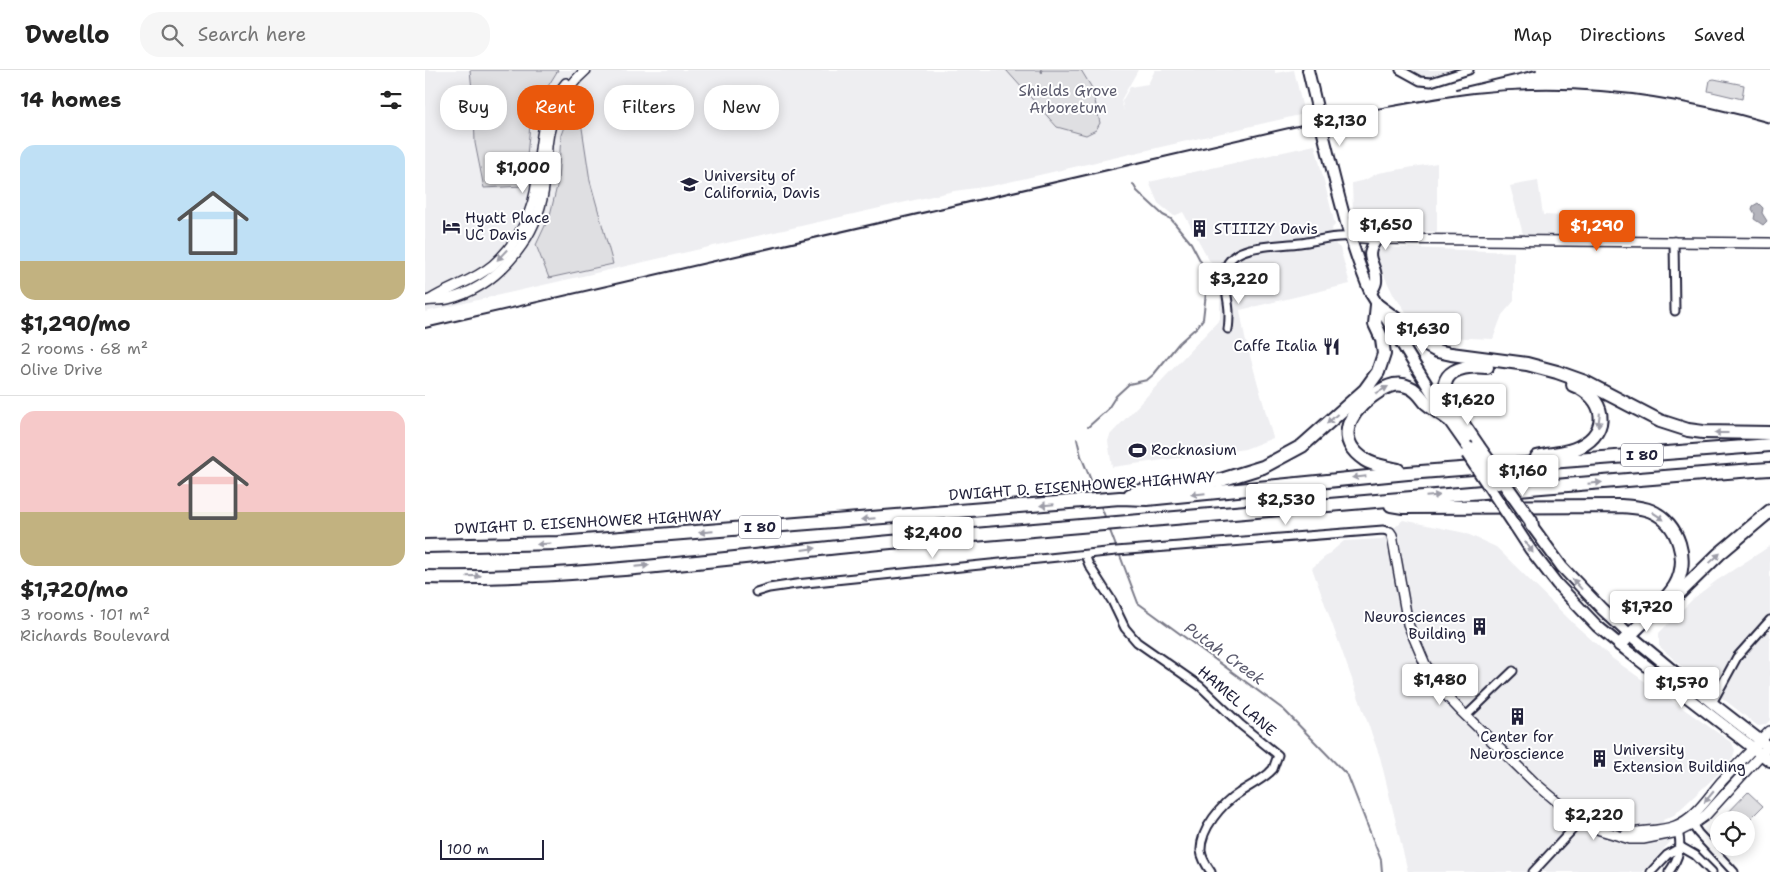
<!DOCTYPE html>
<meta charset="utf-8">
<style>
body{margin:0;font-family:"Shantell Sans",sans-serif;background:#f6f6f6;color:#222;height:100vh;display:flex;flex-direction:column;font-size:19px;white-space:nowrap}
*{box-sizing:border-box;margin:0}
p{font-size:16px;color:#767676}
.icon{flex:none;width:28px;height:28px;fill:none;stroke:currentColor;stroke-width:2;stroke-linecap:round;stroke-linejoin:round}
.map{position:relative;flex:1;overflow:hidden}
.details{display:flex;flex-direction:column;background:#fff;width:425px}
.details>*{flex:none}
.banner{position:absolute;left:15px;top:15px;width:475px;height:45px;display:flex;gap:10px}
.controls{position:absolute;left:1285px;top:741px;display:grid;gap:10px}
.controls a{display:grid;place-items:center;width:45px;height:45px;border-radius:50%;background:#fff;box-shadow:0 2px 12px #0003;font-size:25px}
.scale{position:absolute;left:15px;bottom:12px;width:104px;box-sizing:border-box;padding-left:5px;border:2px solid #22223b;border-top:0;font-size:14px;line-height:18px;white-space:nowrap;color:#22223b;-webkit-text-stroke:4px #fff;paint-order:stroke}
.price{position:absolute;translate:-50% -42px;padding:0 11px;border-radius:5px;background:#fff;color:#222;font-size:16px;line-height:32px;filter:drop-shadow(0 1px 2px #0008)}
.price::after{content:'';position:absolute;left:50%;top:30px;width:15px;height:11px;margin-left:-8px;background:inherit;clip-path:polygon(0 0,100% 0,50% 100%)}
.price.active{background:#ea580c;color:#fff}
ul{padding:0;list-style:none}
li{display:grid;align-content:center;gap:10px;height:265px;padding:0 20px}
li+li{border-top:1px solid #e0e0e0}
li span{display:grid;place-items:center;height:155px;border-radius:15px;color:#555}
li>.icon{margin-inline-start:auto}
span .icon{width:90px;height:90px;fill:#fffc;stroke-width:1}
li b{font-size:21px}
h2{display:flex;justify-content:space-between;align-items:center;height:60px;padding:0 20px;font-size:21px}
.pill{padding:0 18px;border-radius:20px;background:#fff;box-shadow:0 2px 12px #0003;font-size:18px;line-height:45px}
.pill.active{background:#ea580c;color:#fff}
header{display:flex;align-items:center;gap:30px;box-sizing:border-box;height:70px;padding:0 25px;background:#fff;border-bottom:1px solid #e0e0e0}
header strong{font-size:24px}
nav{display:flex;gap:28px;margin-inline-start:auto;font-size:18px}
.search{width:350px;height:45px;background:#f6f6f6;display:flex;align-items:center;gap:12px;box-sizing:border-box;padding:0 18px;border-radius:20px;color:#767676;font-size:19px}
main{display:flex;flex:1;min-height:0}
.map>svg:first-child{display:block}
</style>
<header>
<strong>Dwello</strong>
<div class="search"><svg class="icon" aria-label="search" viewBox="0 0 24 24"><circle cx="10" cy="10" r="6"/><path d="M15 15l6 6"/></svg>Search here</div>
<nav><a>Map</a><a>Directions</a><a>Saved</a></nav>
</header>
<main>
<section class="details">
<h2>14 homes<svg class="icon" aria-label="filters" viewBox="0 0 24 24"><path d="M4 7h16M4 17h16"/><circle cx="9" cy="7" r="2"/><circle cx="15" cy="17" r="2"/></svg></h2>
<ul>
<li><span style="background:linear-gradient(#bfe0f5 75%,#c2b280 0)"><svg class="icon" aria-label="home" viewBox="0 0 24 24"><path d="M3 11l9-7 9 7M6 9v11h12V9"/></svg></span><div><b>$1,290/mo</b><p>2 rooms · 68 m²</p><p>Olive Drive</p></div></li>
<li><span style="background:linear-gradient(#f6c9c9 65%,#c2b280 0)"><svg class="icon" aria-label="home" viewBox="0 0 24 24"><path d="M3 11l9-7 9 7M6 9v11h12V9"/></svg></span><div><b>$1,720/mo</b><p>3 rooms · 101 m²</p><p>Richards Boulevard</p></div></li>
</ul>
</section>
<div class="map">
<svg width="1345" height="802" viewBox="0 0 1345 802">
<rect width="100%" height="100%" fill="#fff"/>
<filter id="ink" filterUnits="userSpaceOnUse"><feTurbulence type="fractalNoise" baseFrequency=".02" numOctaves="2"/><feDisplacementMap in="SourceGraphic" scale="10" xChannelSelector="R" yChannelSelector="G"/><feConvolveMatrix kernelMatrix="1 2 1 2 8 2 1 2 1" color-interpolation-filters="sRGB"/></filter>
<g filter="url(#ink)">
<g fill="#eeeef1">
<polygon points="0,0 713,0 696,30 699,42 697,31 705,17 723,14 730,0 850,0 850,3 869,0 879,44 566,116 529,121 0,242"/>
<polygon points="983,0 1044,0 1006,12"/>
<polygon points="890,75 910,155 907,158 911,175 915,178 925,214 815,240 820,268 848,368 820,379 687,397 683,371 685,365 795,249 795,217 793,216 792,196 784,190 758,142 749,146 733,133 724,112"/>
<polygon points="1012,93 1012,162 944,160 935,155 928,142 927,113 940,110 953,103"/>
<polygon points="1113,111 1118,145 1139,146 1134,165 1098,164 1085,116"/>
<polygon points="957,177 1089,182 1089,231 1077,245 1068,269 1022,267 1008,262 988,251 968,224 950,187 951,182"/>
<polygon points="978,450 1040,463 1071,477 1149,554 1188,589 1307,673 1310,680 1308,687 1293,704 1249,745 1238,750 1246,771 1218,802 983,802 955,687 887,498 919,471 957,469"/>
<polygon points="1345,476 1345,650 1340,655 1333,656 1296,627 1277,615 1234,576 1234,563 1269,528 1291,511"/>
</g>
<g fill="#dfdfe2" stroke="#80808e">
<polygon points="45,0 133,0 117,26 105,55 99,116 59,118 50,73 49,40"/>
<polygon points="581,0 656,0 667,18 675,53 671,60 661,65 632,57"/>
<polygon points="1289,9 1319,15 1317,29 1283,21 1285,10"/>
<polygon points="144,43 157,58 165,111 188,194 124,208 111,175 125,145 133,112 136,65"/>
<polygon points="1323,722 1338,736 1321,753 1321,750 1299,750 1298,748"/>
</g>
<polygon fill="#b4b4bc" stroke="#7a7a88" points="1333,133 1338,138 1337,143 1342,151 1338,155 1329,149 1330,144 1327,139 1328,136"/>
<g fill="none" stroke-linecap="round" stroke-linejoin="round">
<g stroke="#7a7a88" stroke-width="2">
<polyline points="616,0 617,2"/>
<polyline points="663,357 682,340 691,326 704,314 722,310 729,304 754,273 773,256 778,249 781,223 779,206 777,194 766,173 746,149 738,145 712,121 708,114"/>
<polyline points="652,369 656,386 672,425"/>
<polyline points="675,434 681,449"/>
<polyline points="684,458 692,479"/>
<polyline points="694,483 713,533 859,640 923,706 956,790 957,802"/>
</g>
<polyline stroke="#d3d3d8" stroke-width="10" stroke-dasharray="10 5" stroke-linecap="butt" points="893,42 897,59"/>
<defs>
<g id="minor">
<polyline points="975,0 995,11 1006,12 1044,0"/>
<polyline points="1249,171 1250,241"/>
<path d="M803 259C804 254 804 248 804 243 804 229 797 211 801 197 809 173 855 176 875 173 892 171 908 165 925 167"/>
<path d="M660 485 664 495 687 531 700 558 712 572 775 616 816 655 853 685 848 699 844 703C835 711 824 716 814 723 797 734 775 759 776 781 777 789 781 795 786 802"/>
<polyline points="331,522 344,518 371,514 691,481 958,460 965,462"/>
<polyline points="1287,633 1312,587 1345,550"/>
<polyline points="1041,646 1088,601"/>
<polyline points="1264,750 1273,763 1309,802"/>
<polyline points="1256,777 1270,785 1287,802"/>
<polyline points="1108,802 1148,759 1154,750"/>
<polyline points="1226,802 1242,785 1256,777"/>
<path d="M1244 802C1254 788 1258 775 1252 758"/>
</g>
<g id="tertiary">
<polyline points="925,167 952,169 1345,173"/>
<path d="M5 230C25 217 49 211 68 195 93 173 109 142 112 109 116 72 115 43 141 13"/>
<path d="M0 231C7 229 15 231 23 229 69 218 107 174 117 129 121 111 121 93 122 76 125 46 139 19 161 0"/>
<polyline points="965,462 967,465 983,554 1000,594 1019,623 1036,641 1109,712 1154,750 1175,760 1205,769 1218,769 1253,762 1267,755 1281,745 1340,680"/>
<path d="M1201 764C1217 760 1234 762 1250 756 1271 748 1283 727 1297 711 1313 694 1329 677 1345 661"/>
</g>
<g id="secondary">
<polyline points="883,0 893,42"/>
<path d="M897 59C911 114 923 171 946 224L1023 349 1042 376"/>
<path d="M946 224C947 220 951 215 951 212 953 193 936 189 952 169"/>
<polyline points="1090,456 1105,479 1132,514 1172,556 1201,580 1345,691"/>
<polyline points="1107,456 1137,497 1177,539 1205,565 1287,633 1345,678"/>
</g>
<g id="motorway">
<polyline points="952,235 971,249 990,269 1012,281 1026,284 1102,294 1132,302 1160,312 1235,351 1263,360 1278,362 1345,363"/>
<path d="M1053 376 1023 332C1010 300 1038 295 1062 297"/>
<path d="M1112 387C1126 383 1141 384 1154 377 1187 361 1180 327 1148 315"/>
<path d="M973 400C963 397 949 396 940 390 910 370 923 345 946 327 957 319 970 310 984 317 992 320 996 327 1001 333 1008 339 1016 344 1023 349"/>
<polyline points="705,425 719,420 796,410 838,397 877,376 940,320 953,302 959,284 957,269 950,254 952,235"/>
<path d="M966 435 978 437 1196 436C1206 437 1217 437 1226 441 1254 453 1265 491 1250 516 1238 535 1211 558 1195 575"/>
<polyline points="0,476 134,473 695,428 722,429 983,403 1345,375"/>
<path d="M0 507C156 510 311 486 466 472 671 454 876 436 1081 420 1169 413 1257 405 1345 399"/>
<polyline points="1247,530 1294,484 1345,441"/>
</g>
</defs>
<use href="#minor" stroke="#22223b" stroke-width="11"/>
<use href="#tertiary" stroke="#22223b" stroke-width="12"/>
<use href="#secondary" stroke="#22223b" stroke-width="14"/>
<use href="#motorway" stroke="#22223b" stroke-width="16"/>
<use href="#minor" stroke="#fff" stroke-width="7"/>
<use href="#tertiary" stroke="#fff" stroke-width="9"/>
<use href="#secondary" stroke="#fff" stroke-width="10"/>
<use href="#motorway" stroke="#fff" stroke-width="12"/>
<g stroke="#22223b" stroke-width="2">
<polyline points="1031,19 1111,0"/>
<path d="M0 258 929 43C969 36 1009 28 1049 23 1149 11 1249 25 1345 53"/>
</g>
<defs>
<g id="secondary-bridge">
<polyline points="1042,376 1046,379 1073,414"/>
<polyline points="1042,384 1090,456"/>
</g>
<polyline id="motorway-bridge" points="1053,376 1106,451 1107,456"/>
</defs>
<use href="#secondary-bridge" stroke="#22223b" stroke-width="14" stroke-linecap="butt"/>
<use href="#motorway-bridge" stroke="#22223b" stroke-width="16" stroke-linecap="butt"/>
<use href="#secondary-bridge" stroke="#fff" stroke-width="10"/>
<use href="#motorway-bridge" stroke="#fff" stroke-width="12"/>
</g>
<defs><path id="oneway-solid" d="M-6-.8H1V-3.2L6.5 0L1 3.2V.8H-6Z" transform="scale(1.25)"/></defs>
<g fill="#9c9ca7">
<use href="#oneway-solid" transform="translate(77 185) rotate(133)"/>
<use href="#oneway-solid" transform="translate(957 320) rotate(-30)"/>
<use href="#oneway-solid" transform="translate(907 349) rotate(138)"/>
<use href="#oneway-solid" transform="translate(1174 350) rotate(97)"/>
<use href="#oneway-solid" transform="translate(1296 363) rotate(-180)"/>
<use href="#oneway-solid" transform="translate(934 407) rotate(174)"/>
<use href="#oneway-solid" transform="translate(1170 413) rotate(-5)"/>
<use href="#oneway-solid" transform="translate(773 424) rotate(174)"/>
<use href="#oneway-solid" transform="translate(1008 426) rotate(-5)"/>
<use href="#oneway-solid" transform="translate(622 435) rotate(175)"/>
<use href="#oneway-solid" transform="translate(1233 446) rotate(34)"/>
<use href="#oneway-solid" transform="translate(443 449) rotate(175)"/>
<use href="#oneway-solid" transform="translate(281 462) rotate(175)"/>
<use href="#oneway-solid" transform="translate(119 474) rotate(177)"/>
<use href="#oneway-solid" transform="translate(1104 477) rotate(56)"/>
<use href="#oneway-solid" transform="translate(384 479) rotate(-7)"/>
<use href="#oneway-solid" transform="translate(1290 488) rotate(-43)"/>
<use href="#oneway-solid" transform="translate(217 496) rotate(-5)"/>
<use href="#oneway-solid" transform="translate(49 506) rotate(-1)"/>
<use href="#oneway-solid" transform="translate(1152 514) rotate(-132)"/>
<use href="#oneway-solid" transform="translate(1284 727) rotate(130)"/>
</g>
</g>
<defs>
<symbol id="university-bare" viewBox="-9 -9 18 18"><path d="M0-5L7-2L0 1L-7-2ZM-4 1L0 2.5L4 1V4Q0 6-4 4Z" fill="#22223b" stroke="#fff" stroke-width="2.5" paint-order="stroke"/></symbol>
<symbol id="hotel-bare" viewBox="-9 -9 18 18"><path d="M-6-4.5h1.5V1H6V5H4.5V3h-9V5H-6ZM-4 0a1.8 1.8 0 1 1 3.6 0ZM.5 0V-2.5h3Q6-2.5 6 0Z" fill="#22223b" stroke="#fff" stroke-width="2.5" paint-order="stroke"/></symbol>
<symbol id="building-bare" viewBox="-9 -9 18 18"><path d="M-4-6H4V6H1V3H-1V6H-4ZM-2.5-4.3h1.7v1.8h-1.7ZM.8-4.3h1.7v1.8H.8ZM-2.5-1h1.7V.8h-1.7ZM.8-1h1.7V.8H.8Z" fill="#22223b" stroke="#fff" stroke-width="2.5" paint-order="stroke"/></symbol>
<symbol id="restaurant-bare" viewBox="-9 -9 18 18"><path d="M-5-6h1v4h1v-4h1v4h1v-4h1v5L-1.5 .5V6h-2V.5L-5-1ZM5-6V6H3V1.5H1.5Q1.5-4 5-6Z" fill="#22223b" stroke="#fff" stroke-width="2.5" paint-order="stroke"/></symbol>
<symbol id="stadium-bare" viewBox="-9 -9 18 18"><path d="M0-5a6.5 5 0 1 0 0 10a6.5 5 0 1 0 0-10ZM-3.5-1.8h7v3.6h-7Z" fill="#22223b" stroke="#fff" stroke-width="2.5" paint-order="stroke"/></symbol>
</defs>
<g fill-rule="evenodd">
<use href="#university-bare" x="252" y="102" width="25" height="25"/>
<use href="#hotel-bare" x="14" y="144" width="25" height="25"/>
<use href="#building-bare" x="762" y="146" width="25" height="25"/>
<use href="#restaurant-bare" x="894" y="264" width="25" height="25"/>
<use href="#stadium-bare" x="700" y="368" width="25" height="25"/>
<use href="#building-bare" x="1042" y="544" width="25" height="25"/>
<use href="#building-bare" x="1080" y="634" width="25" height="25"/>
<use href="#building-bare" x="1162" y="676" width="25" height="25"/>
</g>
<g text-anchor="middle" stroke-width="4" stroke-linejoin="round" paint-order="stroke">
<g fill="#fff" stroke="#646476" stroke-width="1">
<rect x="1196" y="373.5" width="42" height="23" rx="4"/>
<rect x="314" y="445.5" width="42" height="23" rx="4"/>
</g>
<g font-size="14" font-weight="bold" fill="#22223b">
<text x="1217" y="390">I 80</text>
<text x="335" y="462">I 80</text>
</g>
<g font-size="15" fill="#5b5b6d" stroke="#fff">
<text x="643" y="26">Shields Grove<tspan x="643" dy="17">Arboretum</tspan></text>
</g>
<g font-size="15" fill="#22223b" stroke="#fff" text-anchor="start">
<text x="279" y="111">University of<tspan x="279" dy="17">California, Davis</tspan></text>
<text x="40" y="153">Hyatt Place<tspan x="40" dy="17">UC Davis</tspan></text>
<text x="789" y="164">STIIIZY Davis</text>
<text x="892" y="281" text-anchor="end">Caffe Italia</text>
<text x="726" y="385">Rocknasium</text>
<text x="1041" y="552" text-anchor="end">Neurosciences<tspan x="1041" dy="17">Building</tspan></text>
<text x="1092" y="672" text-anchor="middle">Center for<tspan x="1092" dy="17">Neuroscience</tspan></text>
<text x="1188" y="685">University<tspan x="1188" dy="17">Extension Building</tspan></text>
</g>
<g font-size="15" fill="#22223b" stroke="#fff">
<text transform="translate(657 416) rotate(-4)" y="5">DWIGHT D. EISENHOWER HIGHWAY</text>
<text transform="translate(163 452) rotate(-3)" y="5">DWIGHT D. EISENHOWER HIGHWAY</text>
<text transform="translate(812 631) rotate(41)" y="5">HAMEL LANE</text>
</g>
<g font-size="16" font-style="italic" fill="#5c5c6f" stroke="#fff">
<text transform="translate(800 583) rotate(36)" y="6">Putah Creek</text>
</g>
</g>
</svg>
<div class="controls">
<a><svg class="icon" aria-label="locate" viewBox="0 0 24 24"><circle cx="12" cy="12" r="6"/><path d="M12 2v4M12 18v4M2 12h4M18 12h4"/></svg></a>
</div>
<div class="scale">100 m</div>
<b class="price" style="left:915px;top:77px">$2,130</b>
<b class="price" style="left:98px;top:124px">$1,000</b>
<b class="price" style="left:961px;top:181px">$1,650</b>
<b class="price active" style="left:1172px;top:182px">$1,290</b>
<b class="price" style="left:814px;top:235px">$3,220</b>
<b class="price" style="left:998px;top:285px">$1,630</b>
<b class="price" style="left:1043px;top:356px">$1,620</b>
<b class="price" style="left:1098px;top:427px">$1,160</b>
<b class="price" style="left:861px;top:456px">$2,530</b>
<b class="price" style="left:508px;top:489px">$2,400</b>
<b class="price" style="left:1222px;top:563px">$1,720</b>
<b class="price" style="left:1015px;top:636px">$1,480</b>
<b class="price" style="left:1257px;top:639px">$1,570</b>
<b class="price" style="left:1169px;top:771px">$2,220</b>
<div class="banner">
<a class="pill">Buy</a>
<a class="pill active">Rent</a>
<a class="pill">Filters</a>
<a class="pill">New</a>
</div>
</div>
</main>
